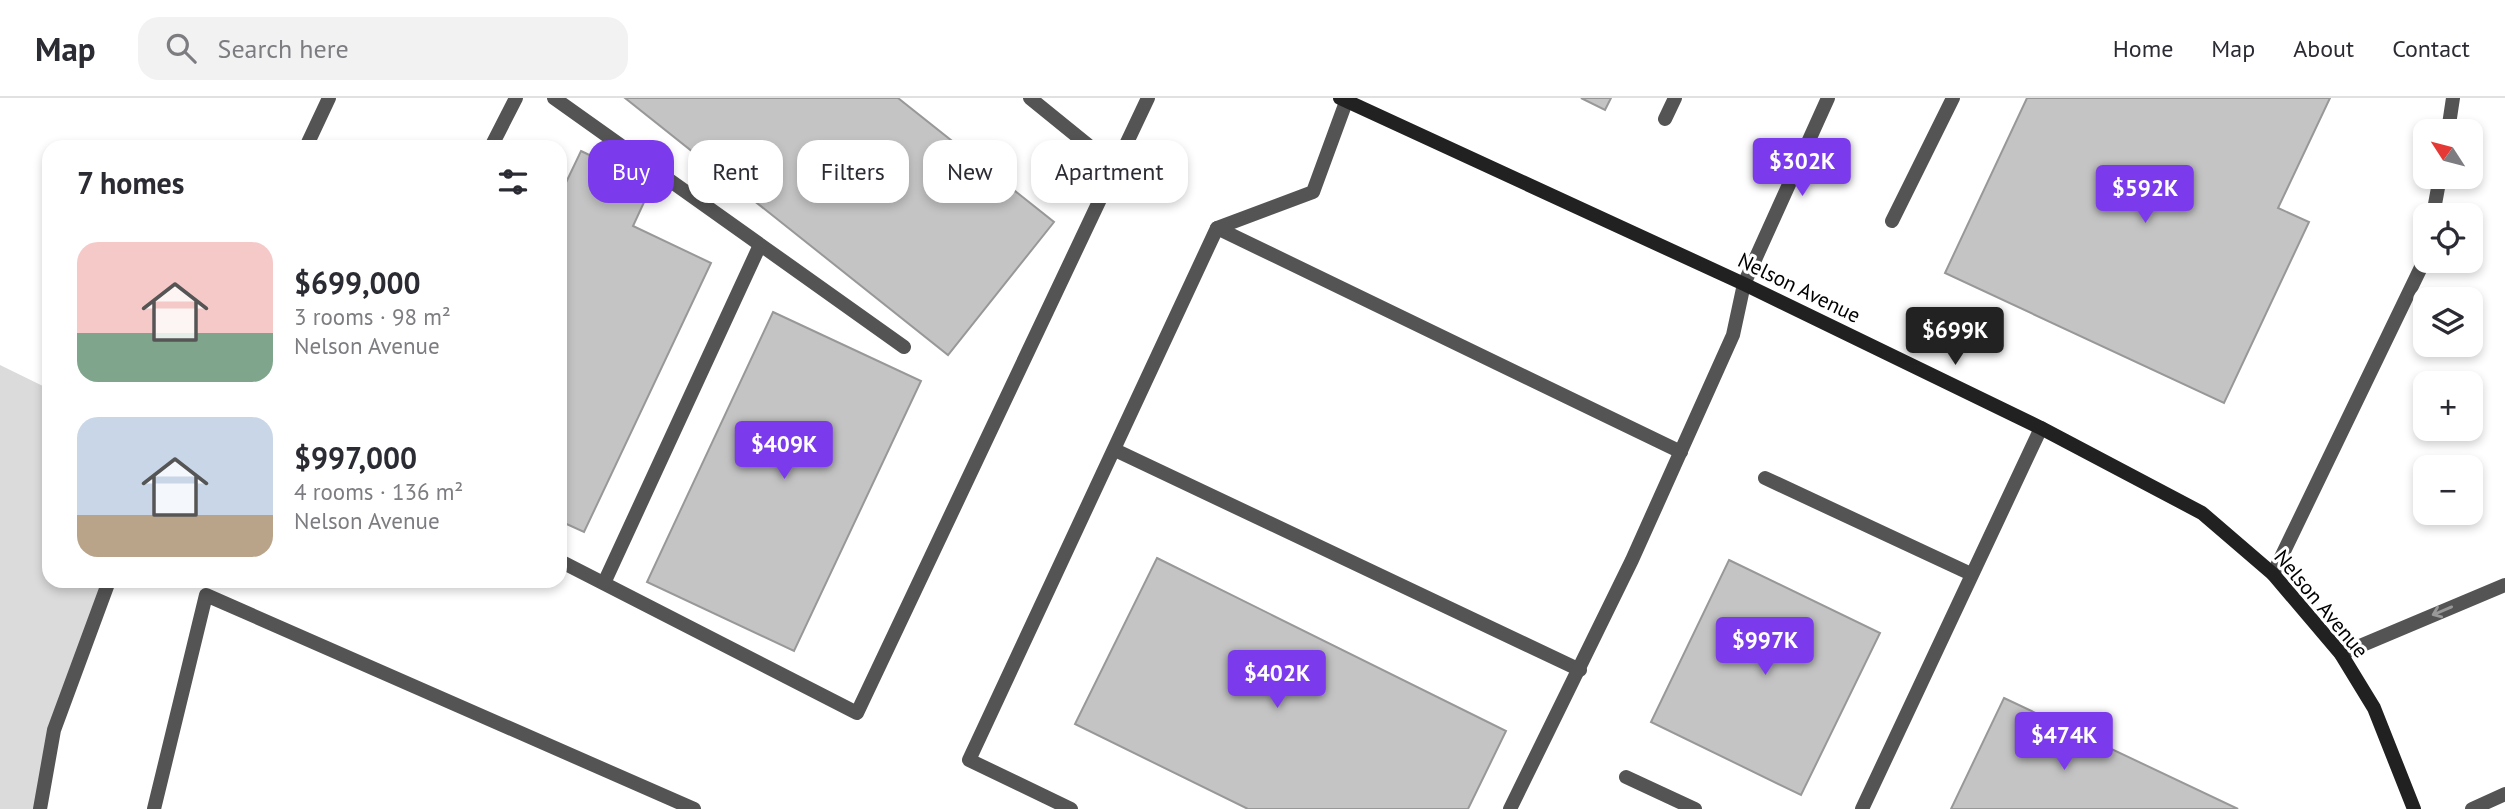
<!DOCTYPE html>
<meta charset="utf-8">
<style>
body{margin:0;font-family:"PT Sans",sans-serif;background:#f2f2f3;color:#2b2b33;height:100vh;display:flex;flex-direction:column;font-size:26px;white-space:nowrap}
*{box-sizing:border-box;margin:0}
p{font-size:23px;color:#7c7c81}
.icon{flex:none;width:38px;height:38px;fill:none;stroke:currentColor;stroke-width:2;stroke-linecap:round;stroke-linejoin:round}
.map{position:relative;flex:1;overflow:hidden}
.sheet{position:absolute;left:42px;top:42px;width:525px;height:448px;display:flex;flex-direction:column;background:#fff;border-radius:21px;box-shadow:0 4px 10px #0003}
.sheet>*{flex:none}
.top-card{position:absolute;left:588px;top:42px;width:665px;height:63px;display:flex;gap:14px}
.needle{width:46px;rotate:306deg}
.tools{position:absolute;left:2413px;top:21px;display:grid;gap:14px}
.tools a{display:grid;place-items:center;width:70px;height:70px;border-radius:14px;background:#fff;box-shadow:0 4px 10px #0003;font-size:35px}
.price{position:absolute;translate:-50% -60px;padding:0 16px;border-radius:7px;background:#7c3aed;color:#fff;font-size:23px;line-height:46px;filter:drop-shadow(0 2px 4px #0008)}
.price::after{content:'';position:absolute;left:50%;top:42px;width:21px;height:16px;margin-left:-10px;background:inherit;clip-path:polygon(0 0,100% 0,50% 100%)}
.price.on{background:#222;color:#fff}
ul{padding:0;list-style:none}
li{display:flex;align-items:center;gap:21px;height:175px;padding:0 35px}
li span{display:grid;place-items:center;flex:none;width:196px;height:140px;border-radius:21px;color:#555}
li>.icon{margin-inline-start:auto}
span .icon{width:84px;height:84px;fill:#fffc;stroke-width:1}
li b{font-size:30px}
h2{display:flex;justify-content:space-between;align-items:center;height:84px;padding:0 35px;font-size:30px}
.pill{padding:0 24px;border-radius:21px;background:#fff;box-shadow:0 4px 10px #0003;font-size:24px;line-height:63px}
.pill.on{background:#7c3aed;color:#fff}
header{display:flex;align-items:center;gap:42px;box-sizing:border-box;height:98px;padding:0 35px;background:#fff;border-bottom:2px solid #e1e1e2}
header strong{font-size:33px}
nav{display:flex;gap:38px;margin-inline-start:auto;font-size:24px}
.search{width:490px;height:63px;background:#f2f2f3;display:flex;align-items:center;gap:18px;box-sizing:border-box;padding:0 24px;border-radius:21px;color:#7c7c81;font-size:26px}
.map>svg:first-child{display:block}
</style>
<header>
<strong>Map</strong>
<div class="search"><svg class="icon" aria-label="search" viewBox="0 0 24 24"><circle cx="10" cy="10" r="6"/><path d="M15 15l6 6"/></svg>Search here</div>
<nav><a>Home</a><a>Map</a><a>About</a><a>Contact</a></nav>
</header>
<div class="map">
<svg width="2505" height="711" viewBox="0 0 2505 711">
<rect width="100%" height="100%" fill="#fff"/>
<polygon fill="#dbdbdb" points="0,267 49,291 49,483 109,483 54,632 40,711 0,711"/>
<g fill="#c4c4c4" stroke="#989898" stroke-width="2">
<polygon points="625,0 898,0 1054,124 948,257"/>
<polygon points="1581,0 1611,0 1605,12"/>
<polygon points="2027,0 2330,0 2278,110 2309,124 2224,305 1945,175"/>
<polygon points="581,53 652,87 633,128 711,165 584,434 560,423 560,97"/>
<polygon points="773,214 921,283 794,553 647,484"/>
<polygon points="1157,460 1506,633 1468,711 1248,711 1075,626"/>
<polygon points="1729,462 1880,535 1801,697 1651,624"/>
<polygon points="2004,600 2238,711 1951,711"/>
</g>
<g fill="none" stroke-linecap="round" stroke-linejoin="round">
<g stroke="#545454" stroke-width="14">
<polyline points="554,0 904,249"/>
<polyline points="1030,0 1115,69"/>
<polyline points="1665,21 1675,0"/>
<polyline points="2448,33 2453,0"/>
<polyline points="491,49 516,0"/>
<polyline points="2433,117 2440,79"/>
<polyline points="1892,123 1953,0"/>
<polyline points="1217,130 1681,354"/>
<polyline points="1115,352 1580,572"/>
<polyline points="1765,380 1971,476"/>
<polyline points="560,463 857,615 1148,0"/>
<polyline points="2273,476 2426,159"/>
<polyline points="604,485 760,147"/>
<polyline points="2341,556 2505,487"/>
<polyline points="1626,679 1695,711"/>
<polyline points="40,711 54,632 109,483"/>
<polyline points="154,711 206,497 694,711"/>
<polyline points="1071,711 969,662 1217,130 1313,94 1346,4"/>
<polyline points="1510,711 1632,462 1733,237 1744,186"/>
<polyline points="1862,711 2041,330"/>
<polyline points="2472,711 2505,696"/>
</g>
<g stroke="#545454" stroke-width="14">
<polyline points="306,49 329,0"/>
<polyline points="1744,186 1828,0"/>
</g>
<polyline stroke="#212121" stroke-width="14" points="1340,0 1744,186 2041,330 2202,415 2273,476 2341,556 2374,610 2414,711"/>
</g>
<defs><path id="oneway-shaft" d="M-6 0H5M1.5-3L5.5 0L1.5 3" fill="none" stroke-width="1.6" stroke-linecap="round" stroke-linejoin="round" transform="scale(1.75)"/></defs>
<use stroke="#989898" href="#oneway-shaft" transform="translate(2442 513) rotate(157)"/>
<g text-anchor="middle" stroke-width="6" stroke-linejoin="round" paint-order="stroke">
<g font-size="21" fill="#000" stroke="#fff">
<text transform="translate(1799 190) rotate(26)" y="7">Nelson Avenue</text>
<text transform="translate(2321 506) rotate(50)" y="7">Nelson Avenue</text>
</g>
</g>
</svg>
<div class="tools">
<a><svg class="needle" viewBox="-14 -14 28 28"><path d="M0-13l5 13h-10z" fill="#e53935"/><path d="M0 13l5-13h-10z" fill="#7c7c81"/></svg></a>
<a><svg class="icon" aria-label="locate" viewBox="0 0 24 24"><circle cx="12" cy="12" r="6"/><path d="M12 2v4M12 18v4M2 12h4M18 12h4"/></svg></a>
<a><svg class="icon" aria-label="layers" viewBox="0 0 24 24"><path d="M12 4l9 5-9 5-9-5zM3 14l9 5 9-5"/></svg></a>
<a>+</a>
<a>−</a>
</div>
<b class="price" style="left:1802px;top:100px">$302K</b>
<b class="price" style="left:2145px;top:127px">$592K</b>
<b class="price on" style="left:1955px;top:269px">$699K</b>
<b class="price" style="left:784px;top:383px">$409K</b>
<b class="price" style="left:1765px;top:579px">$997K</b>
<b class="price" style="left:1277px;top:612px">$402K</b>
<b class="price" style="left:2064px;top:674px">$474K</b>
<div class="top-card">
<a class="pill on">Buy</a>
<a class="pill">Rent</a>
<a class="pill">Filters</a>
<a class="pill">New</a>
<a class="pill">Apartment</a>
</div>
<section class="sheet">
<h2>7 homes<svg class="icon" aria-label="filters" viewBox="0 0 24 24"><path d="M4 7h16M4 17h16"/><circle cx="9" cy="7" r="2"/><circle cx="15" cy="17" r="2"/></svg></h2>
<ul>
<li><span style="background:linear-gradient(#f6c9c9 65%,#7fa58c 0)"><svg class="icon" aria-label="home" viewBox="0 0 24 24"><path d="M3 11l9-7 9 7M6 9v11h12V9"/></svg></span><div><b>$699,000</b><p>3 rooms · 98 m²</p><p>Nelson Avenue</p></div></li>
<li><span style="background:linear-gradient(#c9d6e8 70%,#b9a48a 0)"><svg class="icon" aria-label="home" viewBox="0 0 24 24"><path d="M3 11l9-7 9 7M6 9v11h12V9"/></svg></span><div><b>$997,000</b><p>4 rooms · 136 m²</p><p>Nelson Avenue</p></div></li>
</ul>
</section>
</div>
